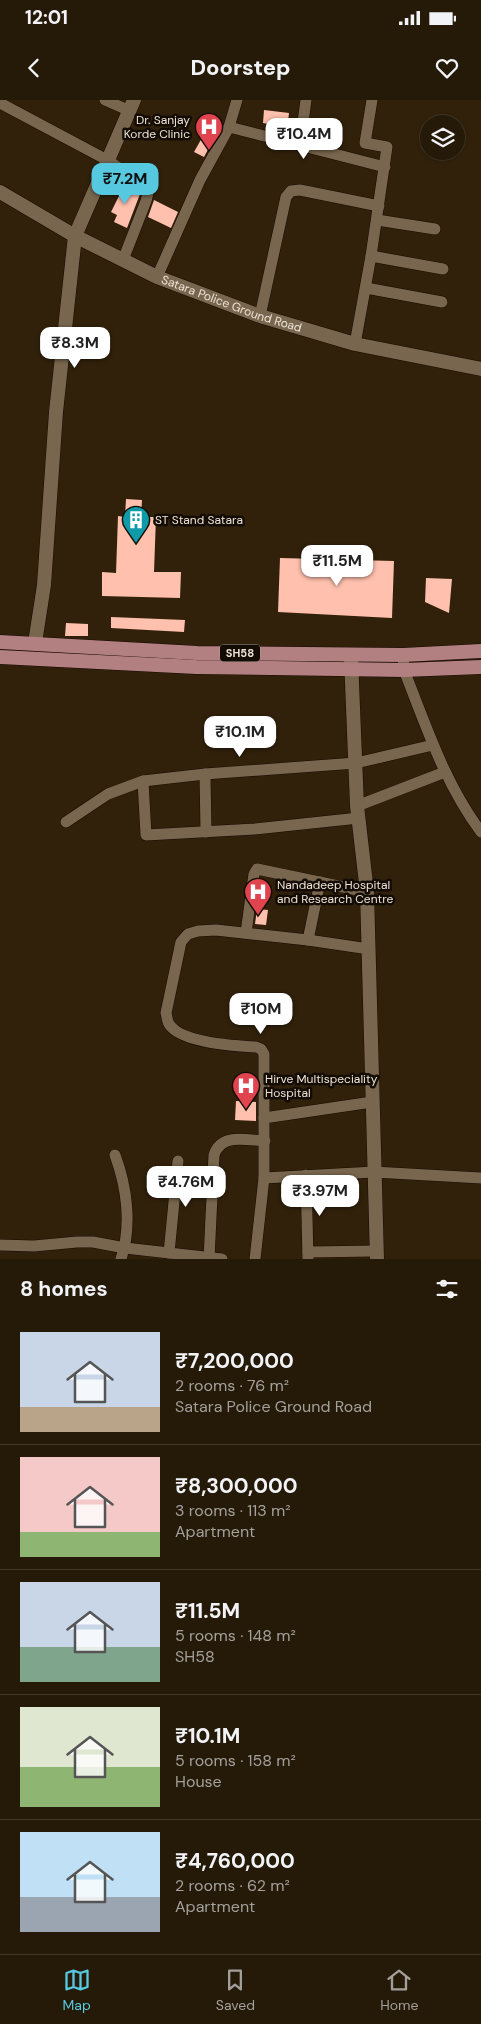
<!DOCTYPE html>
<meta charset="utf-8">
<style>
body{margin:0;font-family:"DM Sans",sans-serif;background:#2d2212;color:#f1f3f6;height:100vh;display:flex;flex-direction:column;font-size:19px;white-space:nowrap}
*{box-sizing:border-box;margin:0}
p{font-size:16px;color:#a3a09c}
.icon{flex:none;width:28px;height:28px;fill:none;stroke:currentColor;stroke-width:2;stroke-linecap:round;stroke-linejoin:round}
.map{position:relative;height:1159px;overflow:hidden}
.panel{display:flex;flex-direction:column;background:#251908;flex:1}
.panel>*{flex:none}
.fabs{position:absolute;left:420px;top:15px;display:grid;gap:10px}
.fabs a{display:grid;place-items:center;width:45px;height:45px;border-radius:50%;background:#251908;box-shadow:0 1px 4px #0004,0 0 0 1px #423829;font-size:25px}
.price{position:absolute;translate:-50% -42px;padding:0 11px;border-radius:10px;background:#fff;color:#222;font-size:16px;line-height:32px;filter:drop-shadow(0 1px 2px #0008)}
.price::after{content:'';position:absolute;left:50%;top:30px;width:15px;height:11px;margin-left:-8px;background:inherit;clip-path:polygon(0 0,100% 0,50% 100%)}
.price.selected{background:#56c9e1;color:#111}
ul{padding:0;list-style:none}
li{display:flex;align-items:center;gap:15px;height:125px;padding:0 20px}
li+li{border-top:1px solid #423829}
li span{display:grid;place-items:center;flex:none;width:140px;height:100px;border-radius:0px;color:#555}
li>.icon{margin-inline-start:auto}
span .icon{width:60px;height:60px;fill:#fffc;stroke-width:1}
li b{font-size:21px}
h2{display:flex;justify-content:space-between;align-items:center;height:60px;padding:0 20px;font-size:21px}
.status{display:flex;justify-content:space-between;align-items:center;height:35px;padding:0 25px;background:#251908;direction:ltr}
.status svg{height:14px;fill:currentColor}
header{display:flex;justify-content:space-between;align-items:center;height:65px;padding:0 20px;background:#251908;font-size:22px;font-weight:800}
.dock{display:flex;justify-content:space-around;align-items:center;height:70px;border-top:1px solid #423829;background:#251908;font-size:14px;color:#a3a09c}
.dock a{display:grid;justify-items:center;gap:2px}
.dock .selected{color:#56c9e1}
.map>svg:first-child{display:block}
</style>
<div class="status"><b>12:01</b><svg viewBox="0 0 49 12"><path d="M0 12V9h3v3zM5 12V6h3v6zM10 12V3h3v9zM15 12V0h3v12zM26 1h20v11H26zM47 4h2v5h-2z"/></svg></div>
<header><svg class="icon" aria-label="back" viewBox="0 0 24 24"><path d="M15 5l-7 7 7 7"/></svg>Doorstep<svg class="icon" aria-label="heart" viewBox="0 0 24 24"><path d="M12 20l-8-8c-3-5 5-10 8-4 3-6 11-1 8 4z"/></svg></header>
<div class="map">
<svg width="481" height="1159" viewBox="0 0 481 1159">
<rect width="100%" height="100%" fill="#31210b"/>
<g fill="#ffc0ad">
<polygon points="264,10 289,13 287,30 267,28 268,24 263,23"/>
<polygon points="203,36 212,42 204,57 194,52"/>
<polygon points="121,83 140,94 127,128 114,122 117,115 111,112 120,94 117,92"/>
<polygon points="154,100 178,112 171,128 148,117"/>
<polygon points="126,399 142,400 141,417 156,417 154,472 181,472 180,498 102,496 102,472 116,473 118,416 125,417"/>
<polygon points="280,458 394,461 392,518 278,512"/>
<polygon points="426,478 452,479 449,513 425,502"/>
<polygon points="111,517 185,520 184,532 111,528"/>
<polygon points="66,523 88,524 88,536 65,536"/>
<polygon points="257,809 268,810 266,825 255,824"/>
<polygon points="236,1001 256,1002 256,1021 235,1020"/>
</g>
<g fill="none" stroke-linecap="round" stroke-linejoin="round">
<defs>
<g id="minor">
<polyline points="105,0 130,11"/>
<polyline points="0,3 109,61 145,87 148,93 146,101 123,160"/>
<polyline points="229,27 385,67"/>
<polyline points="300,45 306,0"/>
<polyline points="377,120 435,129"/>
<polyline points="371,156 443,169"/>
<polyline points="157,177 200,80 229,27 237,0"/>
<polyline points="366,188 442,202"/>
<polyline points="260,216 286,97 291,91 300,90 379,106"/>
<polyline points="355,244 371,156 387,47 365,43 372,0"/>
<path d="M403 555 404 570C426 626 445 684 481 732"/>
<polyline points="205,674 206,732"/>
<polyline points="143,681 146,735 255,729 359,718"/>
<polyline points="357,706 445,672"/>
<polyline points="66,722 108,694 143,681 205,674 356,663 433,645"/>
<polyline points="246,833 254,774 257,769 367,792"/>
<polyline points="308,840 320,782"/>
<path d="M264 1018V954L261 949 256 947C235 946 181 943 169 924 167 921 167 916 166 913L181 842 188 834 198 831 216 830 308 840 369 849"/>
<path d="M115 1055C127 1087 132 1126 121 1159"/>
<polyline points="306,1075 308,1159"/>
<polyline points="264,1078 264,1018 372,1002"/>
<polyline points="0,1145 34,1146 77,1142 93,1142 125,1148 222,1159"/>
<polyline points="308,1152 376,1151"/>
<polyline points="169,1153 178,1061"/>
<path d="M209 1159 214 1055C221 1033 245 1040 265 1041"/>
<polyline points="255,1159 264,1078 374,1072 481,1078"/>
</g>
<polyline id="tertiary" points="35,543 44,485 56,312 75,136 134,0"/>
<g id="secondary">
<path id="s1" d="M0 92 75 136 157 177 260 216 355 244 481 269"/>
<polyline points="351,558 357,706 367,792 377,1159"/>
</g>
<g id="primary">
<polyline points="0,542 197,553 403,555 481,551"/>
<polyline points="0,557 196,567 404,570 481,567"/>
</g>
</defs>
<use href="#minor" stroke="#180a00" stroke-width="12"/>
<use href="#tertiary" stroke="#180a00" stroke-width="15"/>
<use href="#secondary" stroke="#180a00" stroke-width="15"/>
<use href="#primary" stroke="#180a00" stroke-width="15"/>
<use href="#minor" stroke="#78664e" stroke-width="11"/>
<use href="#tertiary" stroke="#78664e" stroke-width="14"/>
<use href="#secondary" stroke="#78664e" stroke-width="14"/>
<use href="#primary" stroke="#b38082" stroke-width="14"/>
</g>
<defs>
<symbol id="hospital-pin" viewBox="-11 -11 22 30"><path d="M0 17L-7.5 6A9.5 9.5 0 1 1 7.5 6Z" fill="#e0444e" stroke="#130c04"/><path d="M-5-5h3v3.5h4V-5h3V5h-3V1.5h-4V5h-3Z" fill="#fff"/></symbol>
<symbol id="building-pin" viewBox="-11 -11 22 30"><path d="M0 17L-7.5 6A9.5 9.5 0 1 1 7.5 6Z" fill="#0f9aa8" stroke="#130c04"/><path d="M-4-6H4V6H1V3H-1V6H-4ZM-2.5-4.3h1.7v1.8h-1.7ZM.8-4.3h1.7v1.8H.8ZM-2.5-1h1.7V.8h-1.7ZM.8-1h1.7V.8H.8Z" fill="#fff"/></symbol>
</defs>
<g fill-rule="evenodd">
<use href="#hospital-pin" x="193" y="11" width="32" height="43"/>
<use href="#building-pin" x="120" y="404" width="32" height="43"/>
<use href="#hospital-pin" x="242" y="776" width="32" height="43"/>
<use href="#hospital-pin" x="230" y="970" width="32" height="43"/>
</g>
<g text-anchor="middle" stroke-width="5" stroke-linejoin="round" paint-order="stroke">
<rect fill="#130c04" stroke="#aca296" stroke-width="1" x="220" y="544.5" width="40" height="17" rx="4"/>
<g font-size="11" font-weight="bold" fill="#ede2d5">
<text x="240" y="557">SH58</text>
</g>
<g font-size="12" fill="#ede2d5" stroke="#130c04" text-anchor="start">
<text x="190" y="24" text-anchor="end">Dr. Sanjay<tspan x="190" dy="14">Korde Clinic</tspan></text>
<text x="155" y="424">ST Stand Satara</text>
<text x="277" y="789">Nandadeep Hospital<tspan x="277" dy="14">and Research Centre</tspan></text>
<text x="265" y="983">Hirve Multispeciality<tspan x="265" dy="14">Hospital</tspan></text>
</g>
<g font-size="12" fill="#ede2d5" stroke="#130c04">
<text dy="4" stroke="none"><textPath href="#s1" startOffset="258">Satara Police Ground Road</textPath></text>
</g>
</g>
</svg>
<div class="fabs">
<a><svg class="icon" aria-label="layers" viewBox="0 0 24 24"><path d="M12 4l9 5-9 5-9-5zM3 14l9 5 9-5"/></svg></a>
</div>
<b class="price" style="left:304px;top:60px">₹10.4M</b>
<b class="price selected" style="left:125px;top:105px">₹7.2M</b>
<b class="price" style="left:75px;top:269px">₹8.3M</b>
<b class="price" style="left:337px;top:487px">₹11.5M</b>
<b class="price" style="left:240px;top:658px">₹10.1M</b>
<b class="price" style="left:261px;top:935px">₹10M</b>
<b class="price" style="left:186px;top:1108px">₹4.76M</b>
<b class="price" style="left:320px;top:1117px">₹3.97M</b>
</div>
<section class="panel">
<h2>8 homes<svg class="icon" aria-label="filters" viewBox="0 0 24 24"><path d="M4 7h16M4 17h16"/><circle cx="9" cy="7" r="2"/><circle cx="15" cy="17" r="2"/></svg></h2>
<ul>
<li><span style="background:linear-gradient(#c9d6e8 75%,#b9a48a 0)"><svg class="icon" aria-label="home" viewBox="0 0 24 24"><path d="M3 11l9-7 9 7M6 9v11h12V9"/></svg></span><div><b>₹7,200,000</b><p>2 rooms · 76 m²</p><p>Satara Police Ground Road</p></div></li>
<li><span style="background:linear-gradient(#f6c9c9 75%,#8fb573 0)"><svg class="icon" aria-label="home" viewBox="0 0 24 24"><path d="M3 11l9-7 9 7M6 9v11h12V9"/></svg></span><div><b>₹8,300,000</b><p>3 rooms · 113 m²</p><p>Apartment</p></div></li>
<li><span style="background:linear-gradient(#c9d6e8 65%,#7fa58c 0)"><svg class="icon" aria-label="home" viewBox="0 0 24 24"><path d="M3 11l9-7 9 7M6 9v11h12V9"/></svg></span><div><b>₹11.5M</b><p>5 rooms · 148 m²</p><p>SH58</p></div></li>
<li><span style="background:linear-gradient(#dfe7d0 60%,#8fb573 0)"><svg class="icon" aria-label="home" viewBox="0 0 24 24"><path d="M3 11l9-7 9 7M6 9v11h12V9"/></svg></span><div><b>₹10.1M</b><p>5 rooms · 158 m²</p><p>House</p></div></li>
<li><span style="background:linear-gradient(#bfe0f5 65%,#9aa5b1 0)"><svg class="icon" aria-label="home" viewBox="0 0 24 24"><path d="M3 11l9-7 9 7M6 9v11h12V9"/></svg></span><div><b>₹4,760,000</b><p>2 rooms · 62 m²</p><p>Apartment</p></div></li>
</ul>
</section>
<nav class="dock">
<a class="selected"><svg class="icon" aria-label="map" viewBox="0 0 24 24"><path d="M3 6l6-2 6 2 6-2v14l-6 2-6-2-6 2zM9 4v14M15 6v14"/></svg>Map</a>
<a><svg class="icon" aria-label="saved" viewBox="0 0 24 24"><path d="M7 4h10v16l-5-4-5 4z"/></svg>Saved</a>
<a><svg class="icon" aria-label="home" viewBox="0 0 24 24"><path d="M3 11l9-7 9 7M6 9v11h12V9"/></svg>Home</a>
</nav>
